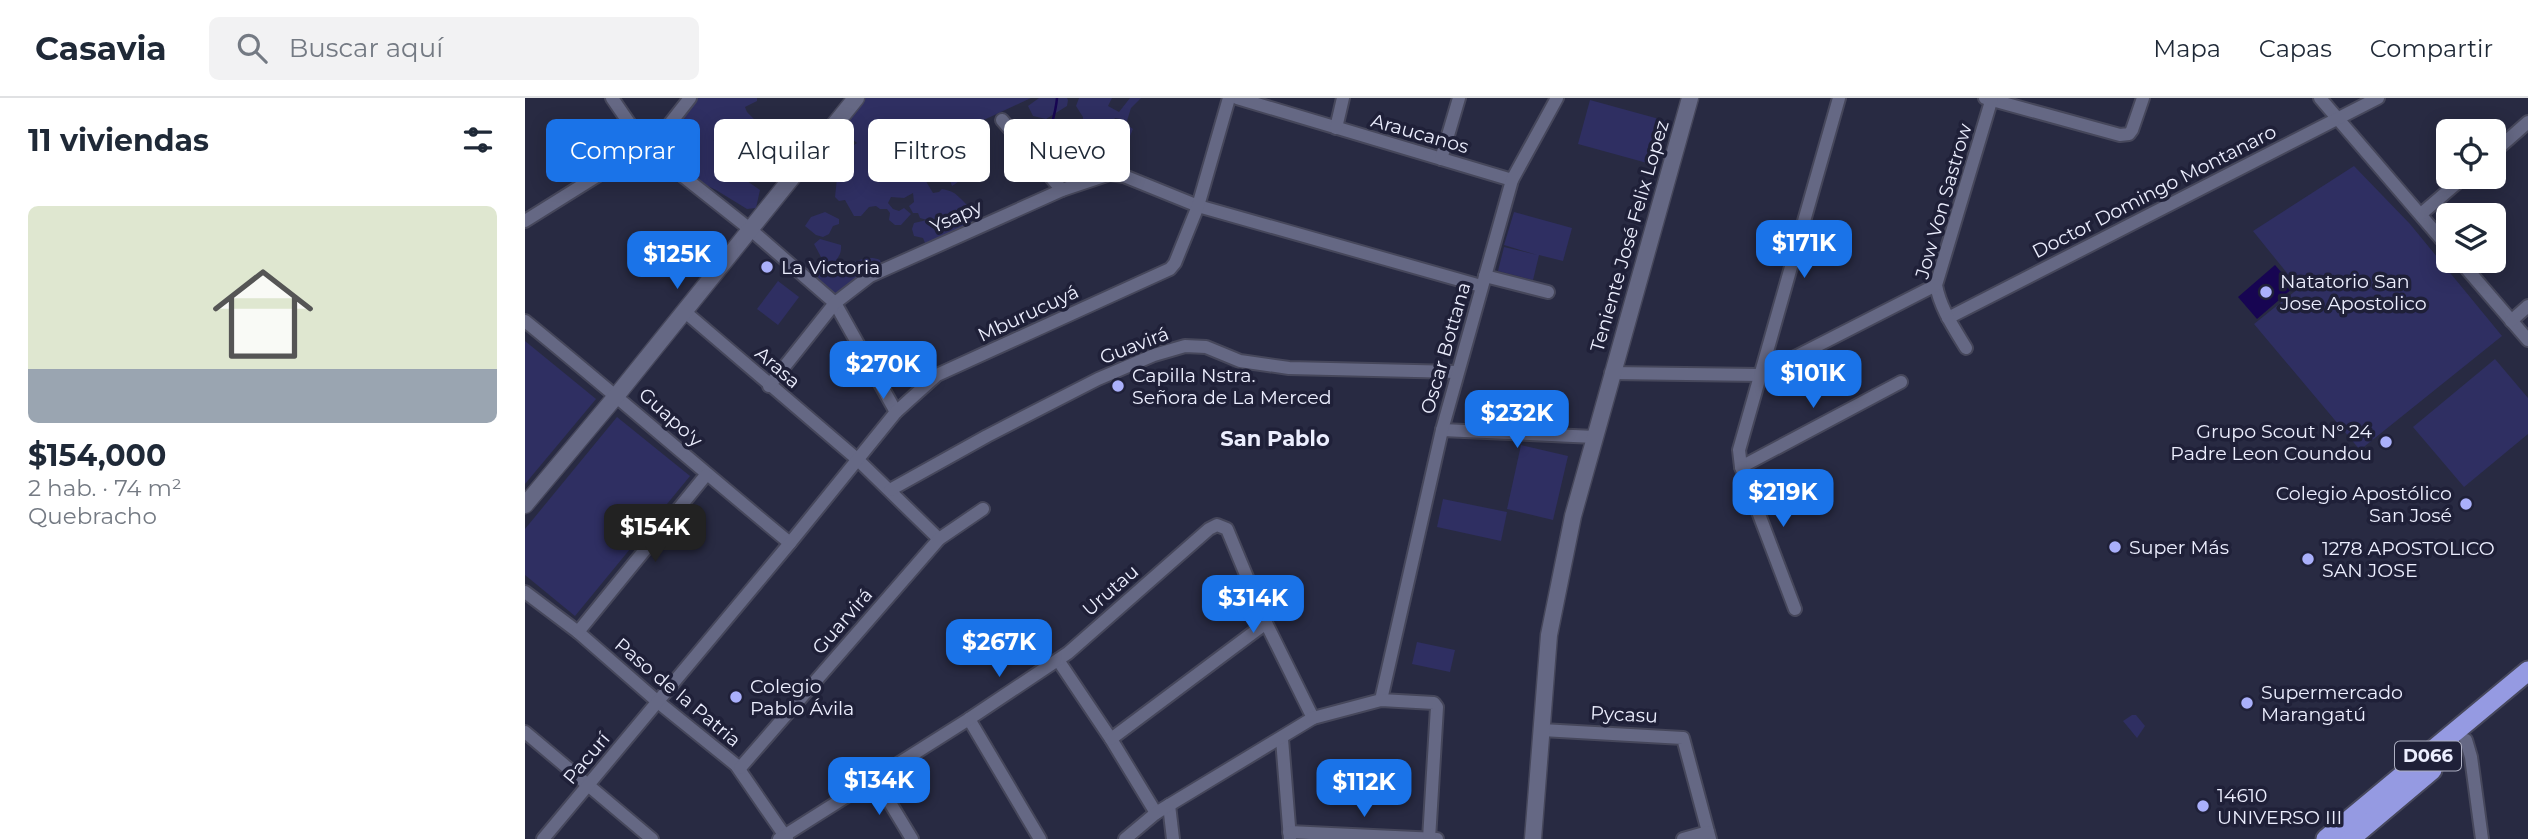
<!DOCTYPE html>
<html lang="es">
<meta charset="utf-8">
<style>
body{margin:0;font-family:Montserrat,sans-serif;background:#f2f2f3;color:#1f2937;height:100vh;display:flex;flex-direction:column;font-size:26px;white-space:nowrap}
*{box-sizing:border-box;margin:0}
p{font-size:23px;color:#747a83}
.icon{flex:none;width:38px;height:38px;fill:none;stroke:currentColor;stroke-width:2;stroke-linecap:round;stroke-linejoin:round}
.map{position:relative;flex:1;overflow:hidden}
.side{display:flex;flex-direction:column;background:#fff;width:525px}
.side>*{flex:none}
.hud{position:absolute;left:21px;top:21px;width:665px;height:63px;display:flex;gap:14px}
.controls{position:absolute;left:1911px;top:21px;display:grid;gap:14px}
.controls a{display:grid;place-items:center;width:70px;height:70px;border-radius:10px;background:#fff;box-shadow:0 4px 18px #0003;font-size:35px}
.price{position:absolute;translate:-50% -60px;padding:0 16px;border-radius:14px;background:#1a73e8;color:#fff;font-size:23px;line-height:46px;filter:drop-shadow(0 2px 4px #0008)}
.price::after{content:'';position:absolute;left:50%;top:42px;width:21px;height:16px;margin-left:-10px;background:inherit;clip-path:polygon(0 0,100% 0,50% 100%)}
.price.selected{background:#222;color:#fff}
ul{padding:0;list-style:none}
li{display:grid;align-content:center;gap:14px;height:371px;padding:0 28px}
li+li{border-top:2px solid #e0e1e3}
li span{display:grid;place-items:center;height:217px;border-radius:10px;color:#555}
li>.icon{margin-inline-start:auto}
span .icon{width:126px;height:126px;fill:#fffc;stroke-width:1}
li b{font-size:30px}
h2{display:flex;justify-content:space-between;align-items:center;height:84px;padding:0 28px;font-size:30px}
.tag{padding:0 24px;border-radius:10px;background:#fff;box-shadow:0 4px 18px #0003;font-size:24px;line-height:63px}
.tag.selected{background:#1a73e8;color:#fff}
header{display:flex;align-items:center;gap:42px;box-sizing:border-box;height:98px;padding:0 35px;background:#fff;border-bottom:2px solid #e0e1e3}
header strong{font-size:33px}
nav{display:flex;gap:38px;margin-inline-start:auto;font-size:24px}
.search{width:490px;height:63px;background:#f2f2f3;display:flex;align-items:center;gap:18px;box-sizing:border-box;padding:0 24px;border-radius:10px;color:#747a83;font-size:26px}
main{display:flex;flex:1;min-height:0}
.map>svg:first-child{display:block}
</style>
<header>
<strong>Casavia</strong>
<div class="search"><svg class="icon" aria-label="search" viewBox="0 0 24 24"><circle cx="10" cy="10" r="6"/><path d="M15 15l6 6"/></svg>Buscar aquí</div>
<nav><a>Mapa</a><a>Capas</a><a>Compartir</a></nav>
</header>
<main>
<section class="side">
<h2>11 viviendas<svg class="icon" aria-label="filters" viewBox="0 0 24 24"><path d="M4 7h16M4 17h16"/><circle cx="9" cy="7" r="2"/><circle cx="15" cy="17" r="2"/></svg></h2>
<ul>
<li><span style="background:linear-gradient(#dfe7d0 75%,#9aa5b1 0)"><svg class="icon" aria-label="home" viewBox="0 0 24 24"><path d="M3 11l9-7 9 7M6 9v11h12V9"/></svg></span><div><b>$154,000</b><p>2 hab. · 74 m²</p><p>Quebracho</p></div></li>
</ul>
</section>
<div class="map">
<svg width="2003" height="741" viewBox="0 0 2003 741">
<rect width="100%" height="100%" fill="#282a42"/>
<g fill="#2f2f62">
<path d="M161 0H232V3L220 9 222 14 235 27 232 36 224 39 212 33 204 24 205 37 197 43 188 42 196 47 198 59 205 61 217 72C226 70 230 63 238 58L245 62 249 56 241 41 248 33H254L262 27 279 38V45L261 64 250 82 225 80 222 83 235 92 231 110 222 111 191 92 164 79 132 52Z"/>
<path d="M334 0H506L433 34 441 43 440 56 450 61V69C443 74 433 85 427 88L423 77 411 80 407 77 399 80 408 95 414 94 417 91C427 93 429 94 436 101 456 120 448 127 427 138 417 143 411 147 400 145L398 140 389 138 387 131 389 125 402 122 395 120 393 115H388L384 108 389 104 388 95 379 100 366 99 363 105 368 111 374 113 379 110 386 116 376 127H370L364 122 365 115 362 111H355L351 108 344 109 336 118H329L320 102 314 103 310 99 312 80 310 78 316 70C311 54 321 53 332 45L325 39 293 73 282 74Z"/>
<polygon points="514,0 542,0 543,2 542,8 521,21 508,18 503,8"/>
<path d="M554 0H587L583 8 594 14 605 0H616L606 10 601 26 608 31 605 38 593 31 596 21 590 20 586 26 579 29V37L598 65 593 73 586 69V65L578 56 580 51 573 50C572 41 566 32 557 30L558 19 551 8Z"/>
<polygon points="1065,2 1145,24 1133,68 1053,46"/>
<polygon points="508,27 527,39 533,48 525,62 518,62 498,39"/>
<polygon points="1829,68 1885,126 1977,238 1835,352 1729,226 1774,190 1728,133"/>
<polygon points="300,114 314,121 314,126 308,128 304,136 298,139 291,137 280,128 286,119"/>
<polygon points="989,114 1047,130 1038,163 1014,157 1008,182 973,173 979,149 1012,157 979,147"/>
<path d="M295 141 316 147C317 158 311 162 304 170L299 169 308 178C320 168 339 155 355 162L357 169 337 184 324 186 317 197 308 196 280 172 295 163 296 159 289 146Z"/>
<polygon points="253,183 274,199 253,227 232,211"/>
<polygon points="0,243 71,301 0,386"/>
<polygon points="1970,261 2003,300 2003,336 1939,389 1888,329"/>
<polygon points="92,319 165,378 50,518 0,477 0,431"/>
<polygon points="996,347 1043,358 1028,422 982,411"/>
<polygon points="918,401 982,414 976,443 912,429"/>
<polygon points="892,544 930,552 925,574 887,566"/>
<polygon points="1607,617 1611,617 1620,628 1612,640 1598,623"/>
</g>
<polygon fill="#170552" points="1750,167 1769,189 1732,221 1713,199"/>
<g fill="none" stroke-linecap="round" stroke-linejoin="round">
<path stroke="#170552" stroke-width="2.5" d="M523 68C517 42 530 26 532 0"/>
<defs>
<g id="minor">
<polyline points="87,0 120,48 226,132 310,205 371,314"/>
<polyline points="712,0 987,82"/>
<polyline points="1460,0 1595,37 1604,36 1607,32 1618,0"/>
<polyline points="1795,0 1923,149"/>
<polyline points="477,22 537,92"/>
<polyline points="811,30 818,0"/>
<polyline points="125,51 165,0"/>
<polyline points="1969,54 2003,24"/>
<polyline points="916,61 934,0"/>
<polyline points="1896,116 1939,79"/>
<polyline points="0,123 120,48"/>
<polyline points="1935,163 2003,242"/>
<polyline points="960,178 1023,194"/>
<polyline points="159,213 332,361 414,441"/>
<polyline points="1423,220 1853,0"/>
<path d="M0 223C90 296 176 372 265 445"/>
<polyline points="1986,223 2003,208"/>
<path d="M1441 250C1429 230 1415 210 1411 187L1467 0"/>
<polyline points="1086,275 1235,277 1411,187"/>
<polyline points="244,288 310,205 345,178 537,92 585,76 599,78 673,108 956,188"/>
<polyline points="917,332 1070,339"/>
<polyline points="1216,369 1376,284"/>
<polyline points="365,392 462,338 573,281 629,257 660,248 681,249 715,263 764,270 932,274"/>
<polyline points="0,494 53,534 133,604 211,667 262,741"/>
<polyline points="1270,511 1216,369 1214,352 1314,0"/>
<polyline points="53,534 181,377"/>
<polyline points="533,562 586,641 631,715"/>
<polyline points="856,602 917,332 987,82 1032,0"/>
<polyline points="444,621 515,741"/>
<polyline points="1017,632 1158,640 1185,741"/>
<polyline points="0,634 127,741"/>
<polyline points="586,641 741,525"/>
<polyline points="757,641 765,741"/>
<polyline points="1941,642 1946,659 1957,741"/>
<polyline points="215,670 414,441 458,411"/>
<polyline points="350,680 387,741"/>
<polyline points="644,707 648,741"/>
<polyline points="764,734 912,741"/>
<polyline points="18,741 265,445 371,314 412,277 645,171 650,165 673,108 704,0"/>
<polyline points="254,741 444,621 543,555 684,431 692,427 702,431 741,525 788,620"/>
<polyline points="600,741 631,715 788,620 856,602 909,605 912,609 904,741"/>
<polyline points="1158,741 1183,734"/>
</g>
<g id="secondary">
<polyline points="0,407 92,297 331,0"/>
<polyline points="1008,741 1024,537 1048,418 1165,0"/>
</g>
<g id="trunk">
<polyline points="1801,741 2003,573"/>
<polyline points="1825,741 1907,672"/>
</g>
</defs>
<use href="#minor" stroke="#46475b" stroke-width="16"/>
<use href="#secondary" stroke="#46475b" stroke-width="19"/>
<use href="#trunk" stroke="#46475b" stroke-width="23"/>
<use href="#minor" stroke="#656884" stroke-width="12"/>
<use href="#secondary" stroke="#656884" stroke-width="16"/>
<use href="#trunk" stroke="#959ae2" stroke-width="19"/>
</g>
<g fill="#aab0fb" stroke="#1f2038" stroke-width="2.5">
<circle cx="242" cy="169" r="7"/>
<circle cx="1741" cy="194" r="7"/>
<circle cx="593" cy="288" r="7"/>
<circle cx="1861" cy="344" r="7"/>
<circle cx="1941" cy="406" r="7"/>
<circle cx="1590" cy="449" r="7"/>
<circle cx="1783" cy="461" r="7"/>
<circle cx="211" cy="599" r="7"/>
<circle cx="1722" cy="605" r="7"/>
<circle cx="1678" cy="708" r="7"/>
</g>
<g text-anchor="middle" stroke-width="7" stroke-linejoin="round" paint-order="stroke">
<rect fill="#1f2038" stroke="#aeb0c3" stroke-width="2" x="1870" y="643.5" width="66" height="29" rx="5"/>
<g font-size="18" font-weight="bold" fill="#eceefe">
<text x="1903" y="664">D066</text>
</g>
<g font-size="19" fill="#eceefe" stroke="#1f2038">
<text transform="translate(895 35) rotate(16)" y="7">Araucanos</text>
<text transform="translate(1629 93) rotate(-27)" y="7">Doctor Domingo Montanaro</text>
<text transform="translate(1418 103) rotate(-74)" y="7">Jow Von Sastrow</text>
<text transform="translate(431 118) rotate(-24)" y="7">Ysapy</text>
<text transform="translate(1104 138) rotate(-74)" y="7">Teniente José Felix Lopez</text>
<text transform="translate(503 215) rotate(-25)" y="7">Mburucuyá</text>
<text transform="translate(609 247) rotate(-21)" y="7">Guavirá</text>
<text transform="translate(920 250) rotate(-74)" y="7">Oscar Bottana</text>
<text transform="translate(253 269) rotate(41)" y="7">Arasa</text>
<text transform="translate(146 319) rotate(42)" y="7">Guapo'y</text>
<text transform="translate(585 492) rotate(-41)" y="7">Urutau</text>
<text transform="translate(317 523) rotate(-49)" y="7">Guarvirá</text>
<text transform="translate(153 594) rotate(40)" y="7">Paso de la Patria</text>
<text transform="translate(1099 616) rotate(3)" y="7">Pycasu</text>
<text transform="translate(61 660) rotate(-50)" y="7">Pacurí</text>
</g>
<g font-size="19" fill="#eceefe" stroke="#1f2038" text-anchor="start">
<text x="256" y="176">La Victoria</text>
<text x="1755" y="190">Natatorio San<tspan x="1755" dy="22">Jose Apostolico</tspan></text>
<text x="607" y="284">Capilla Nstra.<tspan x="607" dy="22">Señora de La Merced</tspan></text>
<text x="1847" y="340" text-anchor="end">Grupo Scout N° 24<tspan x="1847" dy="22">Padre Leon Coundou</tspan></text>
<text x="1927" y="402" text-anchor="end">Colegio Apostólico<tspan x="1927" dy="22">San José</tspan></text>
<text x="1604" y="456">Super Más</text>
<text x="1797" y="457">1278 APOSTOLICO<tspan x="1797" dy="22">SAN JOSE</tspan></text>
<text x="225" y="595">Colegio<tspan x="225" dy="22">Pablo Ávila</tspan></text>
<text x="1736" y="601">Supermercado<tspan x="1736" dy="22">Marangatú</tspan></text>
<text x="1692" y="704">14610<tspan x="1692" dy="22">UNIVERSO III</tspan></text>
</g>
<g font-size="21" font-weight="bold" fill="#eceefe" stroke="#1f2038">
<text x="750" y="348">San Pablo</text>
</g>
</g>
</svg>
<div class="controls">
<a><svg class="icon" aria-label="locate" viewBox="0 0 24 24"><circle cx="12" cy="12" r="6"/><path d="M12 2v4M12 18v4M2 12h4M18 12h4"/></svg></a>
<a><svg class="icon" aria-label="layers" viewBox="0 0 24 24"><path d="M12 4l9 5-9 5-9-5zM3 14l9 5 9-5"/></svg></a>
</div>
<b class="price" style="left:1279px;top:182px">$171K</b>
<b class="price" style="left:152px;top:193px">$125K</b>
<b class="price" style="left:358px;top:303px">$270K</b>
<b class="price" style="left:1288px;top:312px">$101K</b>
<b class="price" style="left:992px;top:352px">$232K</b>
<b class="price" style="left:1258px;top:431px">$219K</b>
<b class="price selected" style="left:130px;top:466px">$154K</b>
<b class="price" style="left:728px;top:537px">$314K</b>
<b class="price" style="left:474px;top:581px">$267K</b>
<b class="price" style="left:354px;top:719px">$134K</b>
<b class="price" style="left:839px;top:721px">$112K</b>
<div class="hud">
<a class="tag selected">Comprar</a>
<a class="tag">Alquilar</a>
<a class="tag">Filtros</a>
<a class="tag">Nuevo</a>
</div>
</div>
</main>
